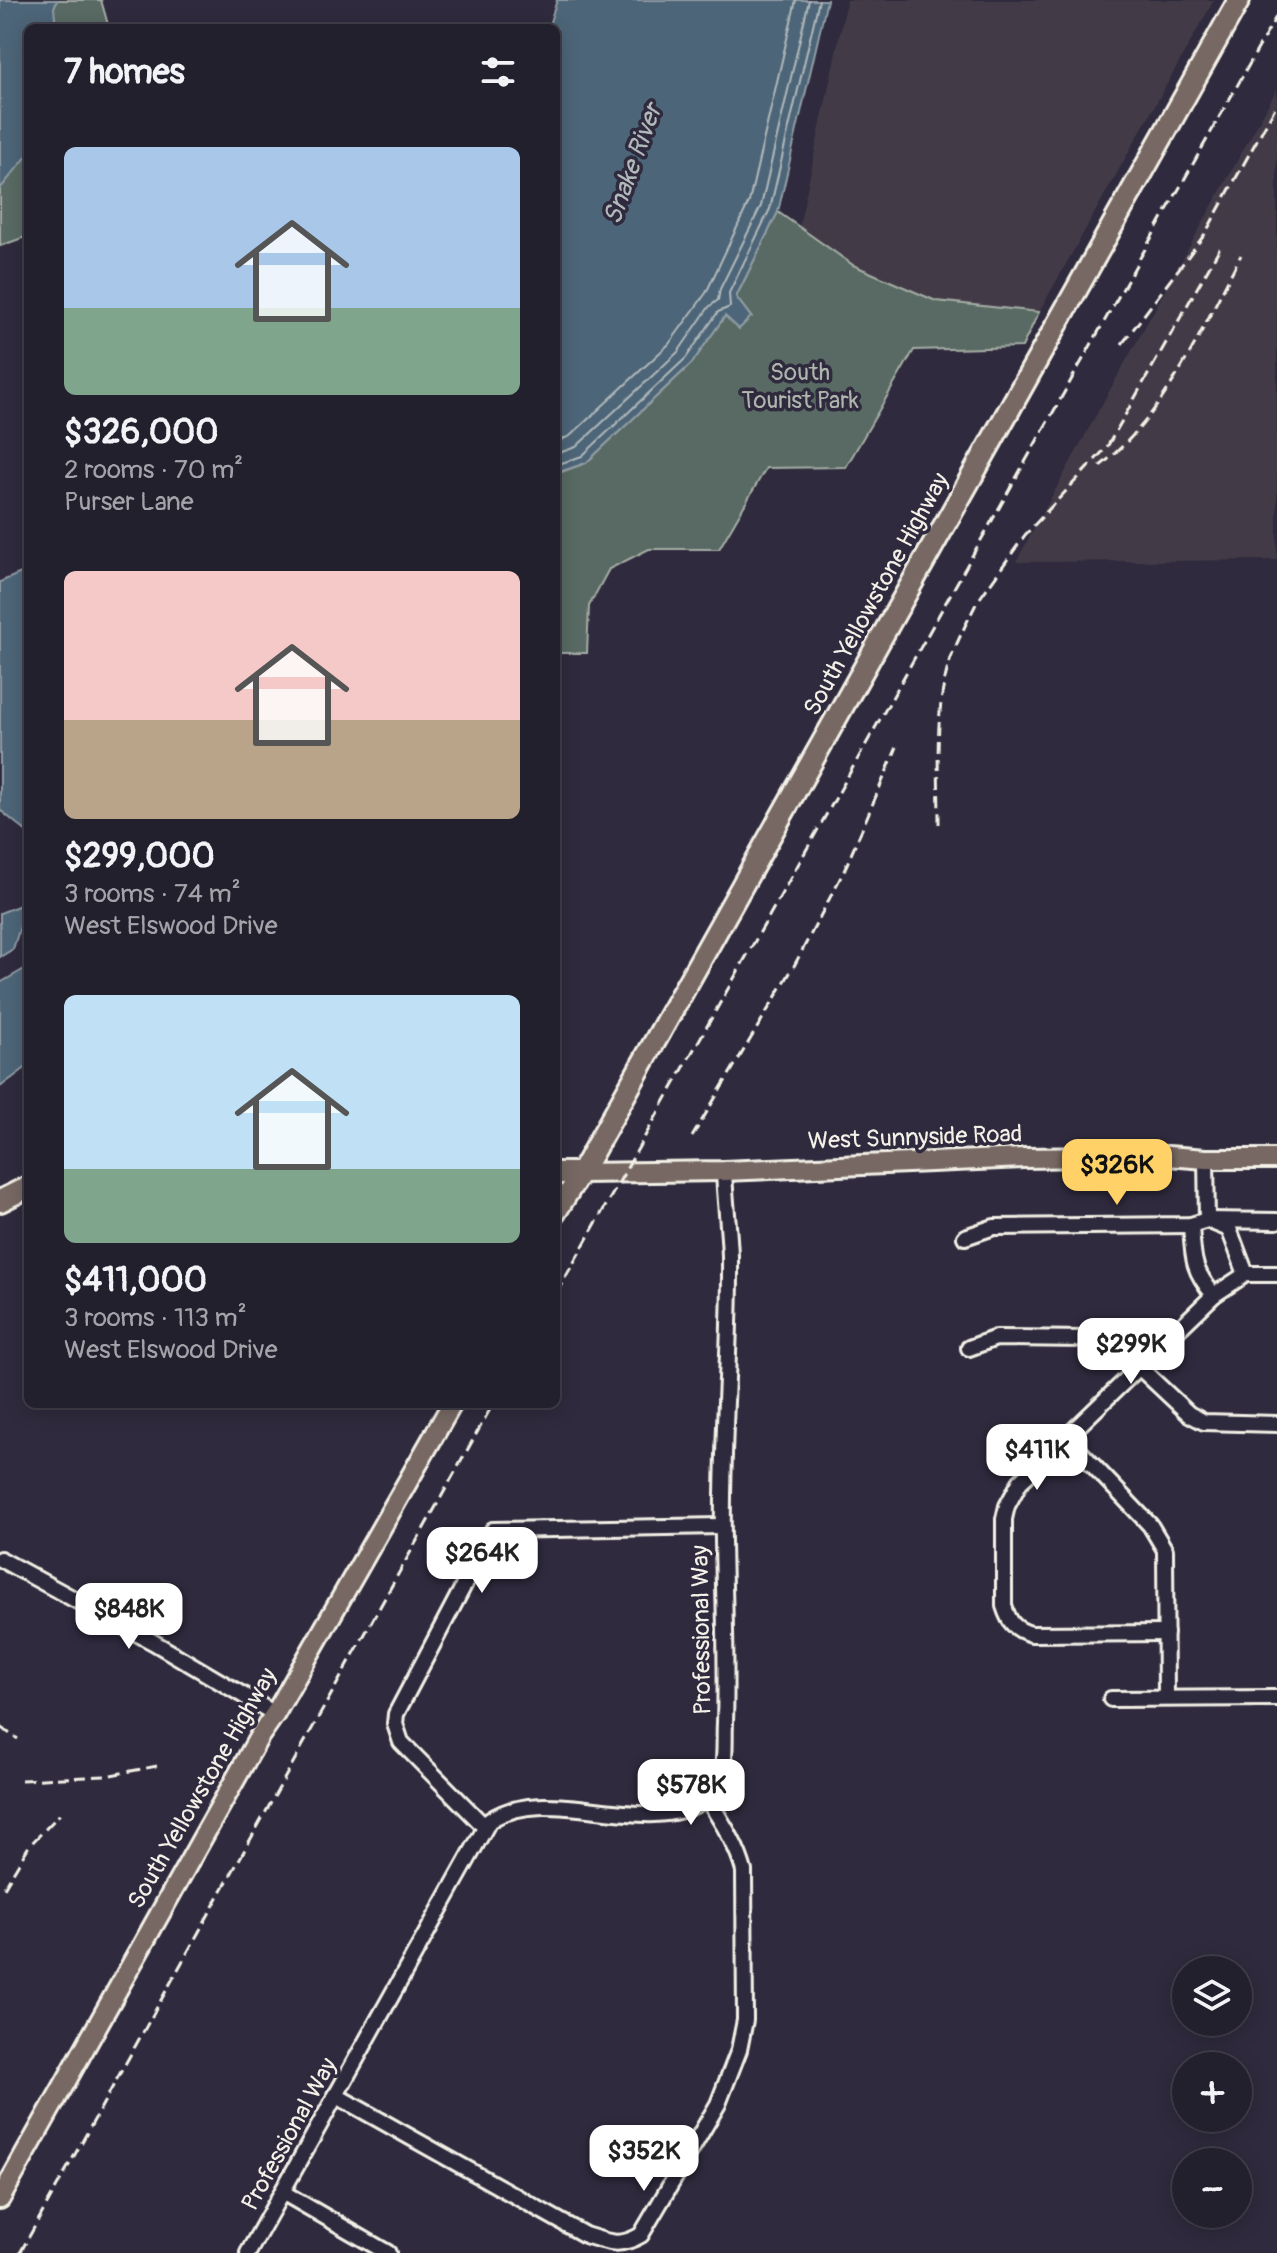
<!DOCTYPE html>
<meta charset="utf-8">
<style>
body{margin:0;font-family:Pangolin,sans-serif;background:#2b2836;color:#f1f3f6;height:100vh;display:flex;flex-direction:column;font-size:30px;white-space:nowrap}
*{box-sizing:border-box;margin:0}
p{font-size:26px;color:#a3a3aa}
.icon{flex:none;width:44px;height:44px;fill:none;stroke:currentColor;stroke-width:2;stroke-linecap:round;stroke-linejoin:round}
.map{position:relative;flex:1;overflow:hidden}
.side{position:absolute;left:24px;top:24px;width:536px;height:1384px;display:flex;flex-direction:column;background:#23202e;border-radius:12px;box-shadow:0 4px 20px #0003,0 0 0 2px #403e4a}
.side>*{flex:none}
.tools{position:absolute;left:1172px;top:1956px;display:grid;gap:16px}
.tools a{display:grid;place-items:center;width:80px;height:80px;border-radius:50%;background:#23202e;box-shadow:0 4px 20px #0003,0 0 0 2px #403e4a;font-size:40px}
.price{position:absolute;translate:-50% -68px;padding:0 18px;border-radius:16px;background:#fff;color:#222;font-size:26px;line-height:52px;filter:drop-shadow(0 2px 4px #0008)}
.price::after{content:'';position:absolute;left:50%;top:48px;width:24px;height:18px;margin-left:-12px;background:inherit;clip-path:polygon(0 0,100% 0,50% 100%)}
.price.active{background:#ffd166;color:#111}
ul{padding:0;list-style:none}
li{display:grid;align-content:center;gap:16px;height:424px;padding:0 40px}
li span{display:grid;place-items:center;height:248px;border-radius:12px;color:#555}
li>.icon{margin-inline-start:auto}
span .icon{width:144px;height:144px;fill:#fffc;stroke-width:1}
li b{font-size:34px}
h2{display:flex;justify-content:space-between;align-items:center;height:96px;padding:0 40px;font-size:34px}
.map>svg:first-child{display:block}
</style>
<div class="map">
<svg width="1277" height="2253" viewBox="0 0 1277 2253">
<rect width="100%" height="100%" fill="#2f2a3d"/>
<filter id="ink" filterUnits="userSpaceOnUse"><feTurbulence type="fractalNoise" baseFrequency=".0125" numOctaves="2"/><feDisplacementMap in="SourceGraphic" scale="16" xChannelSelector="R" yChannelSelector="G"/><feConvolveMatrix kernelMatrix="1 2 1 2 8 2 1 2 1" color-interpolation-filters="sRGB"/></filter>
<g filter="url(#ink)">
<g fill="#423b47">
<polygon points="847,0 1214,0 1039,312 936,301 853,265 799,227"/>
<polygon points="1277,89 1277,560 1016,562 1111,388"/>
</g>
<g fill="#596b64" stroke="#a6aea6" stroke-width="2">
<polygon points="0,0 101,0 109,28 28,28 28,236 0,246"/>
<polygon points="778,212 853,265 936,301 1039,312 1022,347 914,350 846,467 766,468 719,549 649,549 609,569 589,606 587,653 556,653 556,474 586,463 692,363 725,316 751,317 736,297"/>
</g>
<g fill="#4d6578" stroke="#909da5" stroke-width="2">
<polygon points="0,0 57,0 54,8 56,28 28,28 28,155 0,189"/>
<polygon points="557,0 827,0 778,212 736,297 751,317 739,329 725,316 692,363 586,463 556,473 556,28 548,28"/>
<polygon points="28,570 28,833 0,810 0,582"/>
<polygon points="28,902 13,949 0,957 0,913"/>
<polygon points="28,967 28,1066 0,1087 0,983"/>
</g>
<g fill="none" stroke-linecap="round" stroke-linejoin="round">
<g stroke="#b1b9bb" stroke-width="2">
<polyline points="556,442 570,436 669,344 706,293 749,202 796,0"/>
<polyline points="556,454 576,447 678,352 709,307 718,300 720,289 761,206 809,0"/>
<polyline points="556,465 582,456 686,358 718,312 730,307 729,293 770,209 819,0"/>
</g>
<defs>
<g id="minor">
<polyline points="1206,1159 1207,1220 1229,1229 1246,1274"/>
<path d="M1191 1225C1193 1257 1192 1270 1214 1295"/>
<polyline points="965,1237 994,1227 1191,1225 1207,1220 1277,1221"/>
<polyline points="969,1348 996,1338 1086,1339 1104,1343 1123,1352 1189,1414 1204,1422 1277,1424"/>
<polyline points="1066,1437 1150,1525 1165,1550 1166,1697"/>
<polyline points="0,1559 153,1642 275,1714"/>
<path d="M1166 1633 1031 1634C1014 1629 1009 1622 1004 1606V1519L1007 1506 1020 1482 1214 1295 1246 1274H1277"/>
<polyline points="1111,1699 1277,1698"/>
<polyline points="484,1826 401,1742 395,1724 396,1714 493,1530 722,1526"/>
<path d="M335 2095 585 2235C608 2242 619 2248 641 2235L718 2104 739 2050 745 2020 744 1871C737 1844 721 1821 707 1798"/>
<polyline points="282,2192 388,2253"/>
<path d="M248 2253 489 1821C545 1781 646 1838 702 1801 712 1795 719 1783 722 1772 726 1757 724 1738 725 1723 727 1663 724 1602 723 1541 721 1446 731 1351 730 1256 729 1228 725 1200 724 1171"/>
</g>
<g id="major">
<polyline points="556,1213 581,1173 724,1171 1024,1158 1168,1156 1206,1159 1277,1159"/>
<polyline points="0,2199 259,1737 275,1714 452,1404"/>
</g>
<g id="highway">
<polyline points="556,1173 581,1173 1239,0"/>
<polyline points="0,1201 28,1187"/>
</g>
</defs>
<use href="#minor" stroke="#f4f1e8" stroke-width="20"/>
<use href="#major" stroke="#f4f1e8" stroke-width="24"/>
<use href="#highway" stroke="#f4f1e8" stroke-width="26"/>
<use href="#minor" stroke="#2f2a3d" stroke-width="14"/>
<use href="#major" stroke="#776864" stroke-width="18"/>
<use href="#highway" stroke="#776864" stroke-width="20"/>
<g stroke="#f4f1e8" stroke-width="3" stroke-dasharray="12 6" stroke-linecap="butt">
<polyline points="1122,344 1205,234 1277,104"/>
<path d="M1100 466C1168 413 1201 329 1241 255"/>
<polyline points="980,598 1025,535 1107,447 1222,244"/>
<path d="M939 824C939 773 934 717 948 667 955 645 966 624 976 604"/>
<polyline points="692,1137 794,966 844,871 897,747"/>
<polyline points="556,1294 1277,15"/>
<polyline points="0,1727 18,1739"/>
<polyline points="21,1780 106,1776 157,1766"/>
<polyline points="4,1888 29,1846 60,1814"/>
<polyline points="20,2253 493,1404"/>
</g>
</g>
</g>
<g text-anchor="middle" stroke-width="7" stroke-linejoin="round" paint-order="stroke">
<g font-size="24" fill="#aeb5ad" stroke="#2f2a3d">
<text x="800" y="380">South<tspan x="800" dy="28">Tourist Park</tspan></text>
</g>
<g font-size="24" fill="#f4f1e8" stroke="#2f2a3d">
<text transform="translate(876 594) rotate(-61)" y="8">South Yellowstone Highway</text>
<text transform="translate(915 1137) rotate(-2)" y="8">West Sunnyside Road</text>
<text transform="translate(701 1630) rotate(-91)" y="8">Professional Way</text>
<text transform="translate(202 1788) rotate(-60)" y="8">South Yellowstone Highway</text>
<text transform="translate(289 2134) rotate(-61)" y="8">Professional Way</text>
</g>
<g font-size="26" font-style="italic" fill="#b1b9bb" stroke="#2f2a3d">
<text transform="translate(632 164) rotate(-70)" y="9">Snake River</text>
</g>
</g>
</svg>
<div class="tools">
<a><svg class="icon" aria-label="layers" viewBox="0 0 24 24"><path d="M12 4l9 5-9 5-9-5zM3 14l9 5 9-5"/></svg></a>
<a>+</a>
<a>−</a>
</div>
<b class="price active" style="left:1117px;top:1207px">$326K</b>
<b class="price" style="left:1131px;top:1386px">$299K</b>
<b class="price" style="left:1037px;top:1492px">$411K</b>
<b class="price" style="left:482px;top:1595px">$264K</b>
<b class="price" style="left:129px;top:1651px">$848K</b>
<b class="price" style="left:691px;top:1827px">$578K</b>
<b class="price" style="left:644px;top:2193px">$352K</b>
<section class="side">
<h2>7 homes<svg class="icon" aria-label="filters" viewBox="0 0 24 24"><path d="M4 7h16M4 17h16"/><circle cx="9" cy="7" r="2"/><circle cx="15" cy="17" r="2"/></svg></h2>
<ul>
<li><span style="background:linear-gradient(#a9c7e8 65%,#7fa58c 0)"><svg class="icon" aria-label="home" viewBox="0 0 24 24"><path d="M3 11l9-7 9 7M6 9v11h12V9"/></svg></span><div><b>$326,000</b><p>2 rooms · 70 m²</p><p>Purser Lane</p></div></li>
<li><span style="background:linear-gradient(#f6c9c9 60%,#b9a48a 0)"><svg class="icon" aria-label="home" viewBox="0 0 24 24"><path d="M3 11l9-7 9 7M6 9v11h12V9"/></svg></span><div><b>$299,000</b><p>3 rooms · 74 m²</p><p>West Elswood Drive</p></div></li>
<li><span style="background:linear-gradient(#bfe0f5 70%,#7fa58c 0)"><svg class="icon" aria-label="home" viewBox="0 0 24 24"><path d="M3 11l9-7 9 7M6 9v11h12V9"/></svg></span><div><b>$411,000</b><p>3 rooms · 113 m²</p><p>West Elswood Drive</p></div></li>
</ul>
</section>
</div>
